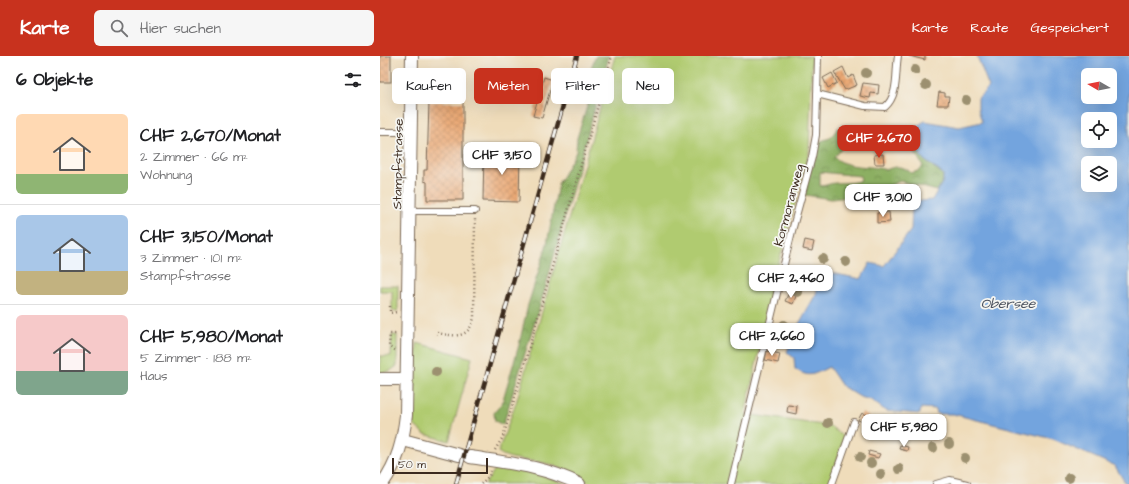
<!DOCTYPE html>
<html lang="de">
<meta charset="utf-8">
<style>
body{margin:0;font-family:"Architects Daughter",sans-serif;background:#f6f6f6;color:#202124;height:100vh;display:flex;flex-direction:column;font-size:15px;white-space:nowrap}
*{box-sizing:border-box;margin:0}
p{font-size:13px;color:#757577}
.icon{flex:none;width:22px;height:22px;fill:none;stroke:currentColor;stroke-width:2;stroke-linecap:round;stroke-linejoin:round}
.map{position:relative;flex:1;overflow:hidden}
.panel{display:flex;flex-direction:column;background:#fff;width:380px}
.panel>*{flex:none}
.banner{position:absolute;left:12px;top:12px;width:380px;height:36px;display:flex;gap:8px}
.needle{width:26px;rotate:279deg}
.buttons{position:absolute;left:701px;top:12px;display:grid;gap:8px}
.buttons a{display:grid;place-items:center;width:36px;height:36px;border-radius:6px;background:#fff;box-shadow:0 4px 16px #0002;font-size:20px}
.scale{position:absolute;left:12px;bottom:10px;width:96px;box-sizing:border-box;padding-left:4px;border:2px solid #3b2a1e;border-top:0;font-size:11px;line-height:14px;white-space:nowrap;color:#3b2a1e;-webkit-text-stroke:3px #f6f6f2;paint-order:stroke}
.price{position:absolute;translate:-50% -34px;padding:0 9px;border-radius:8px;background:#fff;color:#222;font-size:13px;line-height:26px;filter:drop-shadow(0 1px 2px #0008)}
.price::after{content:'';position:absolute;left:50%;top:24px;width:12px;height:9px;margin-left:-6px;background:inherit;clip-path:polygon(0 0,100% 0,50% 100%)}
.price.active{background:#c8321e;color:#fff}
ul{padding:0;list-style:none}
li{display:flex;align-items:center;gap:12px;height:100px;padding:0 16px}
li+li{border-top:1px solid #e0e0e0}
li span{display:grid;place-items:center;flex:none;width:112px;height:80px;border-radius:6px;color:#555}
li>.icon{margin-inline-start:auto}
span .icon{width:48px;height:48px;fill:#fffc;stroke-width:1}
li b{font-size:17px}
h2{display:flex;justify-content:space-between;align-items:center;height:48px;padding:0 16px;font-size:17px}
.chip{padding:0 14px;border-radius:6px;background:#fff;box-shadow:0 4px 16px #0002;font-size:14px;line-height:36px}
.chip.active{background:#c8321e;color:#fff}
header{display:flex;align-items:center;gap:24px;box-sizing:border-box;height:56px;padding:0 20px;background:#c8321e;color:#fff}
header strong{font-size:19px}
nav{display:flex;gap:22px;margin-inline-start:auto;font-size:14px}
.search{width:280px;height:36px;background:#f6f6f6;display:flex;align-items:center;gap:10px;box-sizing:border-box;padding:0 14px;border-radius:6px;color:#757577;font-size:15px}
main{display:flex;flex:1;min-height:0}
.map>svg:first-child{display:block}
</style>
<header>
<strong>Karte</strong>
<div class="search"><svg class="icon" aria-label="search" viewBox="0 0 24 24"><circle cx="10" cy="10" r="6"/><path d="M15 15l6 6"/></svg>Hier suchen</div>
<nav><a>Karte</a><a>Route</a><a>Gespeichert</a></nav>
</header>
<main>
<section class="panel">
<h2>6 Objekte<svg class="icon" aria-label="filters" viewBox="0 0 24 24"><path d="M4 7h16M4 17h16"/><circle cx="9" cy="7" r="2"/><circle cx="15" cy="17" r="2"/></svg></h2>
<ul>
<li><span style="background:linear-gradient(#ffd9b3 75%,#8fb573 0)"><svg class="icon" aria-label="home" viewBox="0 0 24 24"><path d="M3 11l9-7 9 7M6 9v11h12V9"/></svg></span><div><b>CHF 2,670/Monat</b><p>2 Zimmer · 66 m²</p><p>Wohnung</p></div></li>
<li><span style="background:linear-gradient(#a9c7e8 70%,#c2b280 0)"><svg class="icon" aria-label="home" viewBox="0 0 24 24"><path d="M3 11l9-7 9 7M6 9v11h12V9"/></svg></span><div><b>CHF 3,150/Monat</b><p>3 Zimmer · 101 m²</p><p>Stampfstrasse</p></div></li>
<li><span style="background:linear-gradient(#f6c9c9 70%,#7fa58c 0)"><svg class="icon" aria-label="home" viewBox="0 0 24 24"><path d="M3 11l9-7 9 7M6 9v11h12V9"/></svg></span><div><b>CHF 5,980/Monat</b><p>5 Zimmer · 188 m²</p><p>Haus</p></div></li>
</ul>
</section>
<div class="map">
<svg width="749" height="428" viewBox="0 0 749 428">
<defs>
<pattern id="forest-crowns" width="20" height="18" patternUnits="userSpaceOnUse"><rect width="20" height="18" fill="#8caf62"/><path d="M2 6a3 3 0 1 1 6 0M12 15a3 3 0 1 1 6 0" fill="none" stroke="#748f50"/></pattern>
<pattern id="building-cross-hatch" width="8" height="8" patternUnits="userSpaceOnUse"><rect width="8" height="8" fill="#eaa66f"/><path d="M0 0l8 8M0 8l8-8" fill="none" stroke="#bf875b"/></pattern>
</defs>
<rect width="100%" height="100%" fill="#f6f6f2"/>
<filter id="ink" filterUnits="userSpaceOnUse"><feTurbulence type="fractalNoise" baseFrequency=".025" numOctaves="2"/><feDisplacementMap in="SourceGraphic" scale="8" xChannelSelector="R" yChannelSelector="G"/><feConvolveMatrix kernelMatrix="1 2 1 2 8 2 1 2 1" color-interpolation-filters="sRGB"/></filter>
<filter id="wash" filterUnits="userSpaceOnUse"><feTurbulence type="fractalNoise" baseFrequency=".012" numOctaves="4" result="noise"/><feDisplacementMap in="SourceGraphic" scale="16" xChannelSelector="R" yChannelSelector="G"/><feGaussianBlur stdDeviation="0.9" result="paint"/><feColorMatrix in="noise" values="0 0 0 0 0 0 0 0 0 0 0 0 0 0 0 0 0 1.4 0 .05"/><feComposite in="paint" operator="in"/></filter>
<g filter="url(#wash)">
<rect width="100%" height="100%" fill="#efdcba"/>
<g fill="#b0cb70" stroke="#767a47">
<path d="M235 0H432L429 97 399 206 365 358 450 370 464 381 450 428H211C198 420 184 413 169 408 155 404 129 405 118 396L136 347Z"/>
<polygon points="0,230 18,230 18,255 12,255 12,235 0,235"/>
<polygon points="12,279 17,279 17,310 10,315 0,317 0,300 11,300"/>
<polygon points="37,287 92,302 69,385 44,378 33,368"/>
<polygon points="116,412 148,415 187,428 105,428"/>
</g>
<g fill="url(#forest-crowns)" stroke="#646c40" fill-rule="evenodd">
<path d="M216 0H229L165 233 123 369 115 365 114 357 122 347 139 289 148 249 167 188 178 128 196 96 197 82 210 41C204 27 210 14 216 0Z"/>
<path d="M458 72 464 74 466 77V88L454 101C469 114 489 108 506 114 514 110 524 109 531 117L538 115 543 110 534 95V90L543 103 563 118V125L557 135 520 125 488 139 451 143 425 139 424 135 438 86 450 82ZM440 116 480 120 481 124C472 128 465 126 456 127 450 127 446 130 440 130Z"/>
</g>
<path fill="#73a4de" stroke="#57677e" fill-rule="evenodd" d="M597 0H749V428H746L735 410 673 383 573 358H557L556 353 541 352 540 358 506 355 491 344 480 341 462 330 449 311C434 318 430 323 415 313L414 302 407 296 416 273 436 238 441 215 481 223 490 207 504 210 531 174 532 152 540 145 552 144 563 125V118L543 103 532 86 533 72 545 65 579 71 602 66 598 53V42L609 31ZM708 19H730V41H708ZM708 63H730V85H708ZM708 107H730V129H708Z"/>
<g id="blocks">
<g fill="url(#building-cross-hatch)">
<rect x="0" y="0" width="11" height="26"/>
<polygon points="529,0 545,0 545,4"/>
<polygon points="463,11 468,22 473,19 477,29 465,34 454,16"/>
<polygon points="452,17 457,27 448,32 443,22"/>
<polygon points="164,21 173,24 162,62 153,60"/>
<polygon points="159,22 160,25 142,27 142,24"/>
<polygon points="483,27 499,29 498,38 491,37 490,42 480,40"/>
<polygon points="50,30 63,31 62,42 49,41"/>
<polygon points="559,36 565,37 565,40 569,40 568,49 557,49"/>
<polygon points="49,46 83,46 83,144 47,144 47,126 44,125 44,114 47,114"/>
<polygon points="104,95 140,95 139,146 103,145"/>
<polygon points="503,98 504,108 495,108 494,99"/>
<polygon points="509,156 510,166 497,167 497,157"/>
<polygon points="425,184 434,186 432,195 423,193"/>
<polygon points="409,237 416,240 413,248 405,245"/>
<polygon points="387,295 400,298 398,307 385,304"/>
<polygon points="408,349 417,350 416,358 407,356"/>
<polygon points="482,357 488,360 485,367 478,364"/>
<polygon points="550,376 556,378 555,384 549,382"/>
<polygon points="520,389 528,391 527,395 519,393"/>
<polygon points="489,395 500,398 498,402 488,399"/>
</g>
</g>
</g>
<g filter="url(#ink)">
<use href="#blocks" fill-opacity="0" stroke="#7a6855" stroke-width="1"/>
<g fill="none" stroke-linecap="round" stroke-linejoin="round">
<defs>
<g id="lane">
<path d="M437 38 485 50 505 51C519 39 515 17 518 0"/>
<polyline points="0,76 32,76"/>
<polyline points="30,155 95,155"/>
<polyline points="351,428 412,175 432,101 436,79 438,0"/>
<polyline points="452,428 474,366"/>
<polyline points="556,428 570,424 587,428"/>
</g>
<g id="street">
<polyline points="0,323 26,323"/>
<polyline points="23,384 79,399"/>
<path d="M90 401C128 407 164 410 199 428"/>
<path d="M2 428C18 406 23 385 26 359L32 0"/>
</g>
</defs>
<use href="#lane" stroke="#7a6855" stroke-width="8"/>
<use href="#street" stroke="#7a6855" stroke-width="14"/>
<g stroke="#7a6855" stroke-width="2.5" stroke-dasharray="1 3" stroke-linecap="butt">
<polyline points="10,250 10,257 17,256"/>
<path d="M57 277C75 280 88 284 94 262L95 163"/>
<polyline points="15,294 9,291 10,278 17,278"/>
<polyline points="115,394 123,381 142,317 232,0"/>
<polyline points="101,428 109,420 111,415"/>
</g>
<use href="#lane" stroke="#fff" stroke-width="6"/>
<use href="#street" stroke="#fff" stroke-width="12"/>
<defs>
<polyline id="rail" points="76,428 197,0"/>
</defs>
<use href="#rail" stroke="#3b2a1e" stroke-width="4.5"/>
<use href="#rail" stroke="#f6f6f2" stroke-width="3" stroke-dasharray="9" stroke-linecap="butt"/>
</g>
<g fill="#9c906f">
<circle cx="535" cy="14" r="5"/>
<circle cx="486" cy="17" r="5"/>
<circle cx="546" cy="29" r="5"/>
<circle cx="586" cy="44" r="5"/>
<circle cx="443" cy="203" r="5"/>
<circle cx="466" cy="206" r="5"/>
<circle cx="418" cy="236" r="5"/>
<circle cx="404" cy="269" r="5"/>
<circle cx="56" cy="316" r="5"/>
<circle cx="448" cy="367" r="5"/>
<circle cx="519" cy="372" r="5"/>
<circle cx="569" cy="388" r="5"/>
<circle cx="553" cy="392" r="5"/>
<circle cx="480" cy="401" r="5"/>
<circle cx="585" cy="402" r="5"/>
<circle cx="491" cy="407" r="5"/>
<circle cx="519" cy="413" r="5"/>
<circle cx="501" cy="418" r="5"/>
<circle cx="689" cy="422" r="5"/>
</g>
</g>
<g text-anchor="middle" stroke-width="3.5" stroke-linejoin="round" paint-order="stroke">
<g font-size="13" fill="#3b2a1e" stroke="#f6f6f2">
<text transform="translate(17 108) rotate(-89)" y="5">Stampfstrasse</text>
<text transform="translate(408 149) rotate(-75)" y="5">Kormoranweg</text>
</g>
<g font-size="14" font-style="italic" fill="#4f5561" stroke="#f6f6f2">
<text x="628" y="252">Obersee</text>
</g>
</g>
</svg>
<div class="buttons">
<a><svg class="needle" viewBox="-14 -14 28 28"><path d="M0-13l5 13h-10z" fill="#e53935"/><path d="M0 13l5-13h-10z" fill="#757577"/></svg></a>
<a><svg class="icon" aria-label="locate" viewBox="0 0 24 24"><circle cx="12" cy="12" r="6"/><path d="M12 2v4M12 18v4M2 12h4M18 12h4"/></svg></a>
<a><svg class="icon" aria-label="layers" viewBox="0 0 24 24"><path d="M12 4l9 5-9 5-9-5zM3 14l9 5 9-5"/></svg></a>
</div>
<div class="scale">50 m</div>
<b class="price active" style="left:499px;top:103px">CHF 2,670</b>
<b class="price" style="left:122px;top:120px">CHF 3,150</b>
<b class="price" style="left:503px;top:162px">CHF 3,010</b>
<b class="price" style="left:411px;top:243px">CHF 2,460</b>
<b class="price" style="left:392px;top:301px">CHF 2,660</b>
<b class="price" style="left:524px;top:392px">CHF 5,980</b>
<div class="banner">
<a class="chip">Kaufen</a>
<a class="chip active">Mieten</a>
<a class="chip">Filter</a>
<a class="chip">Neu</a>
</div>
</div>
</main>
